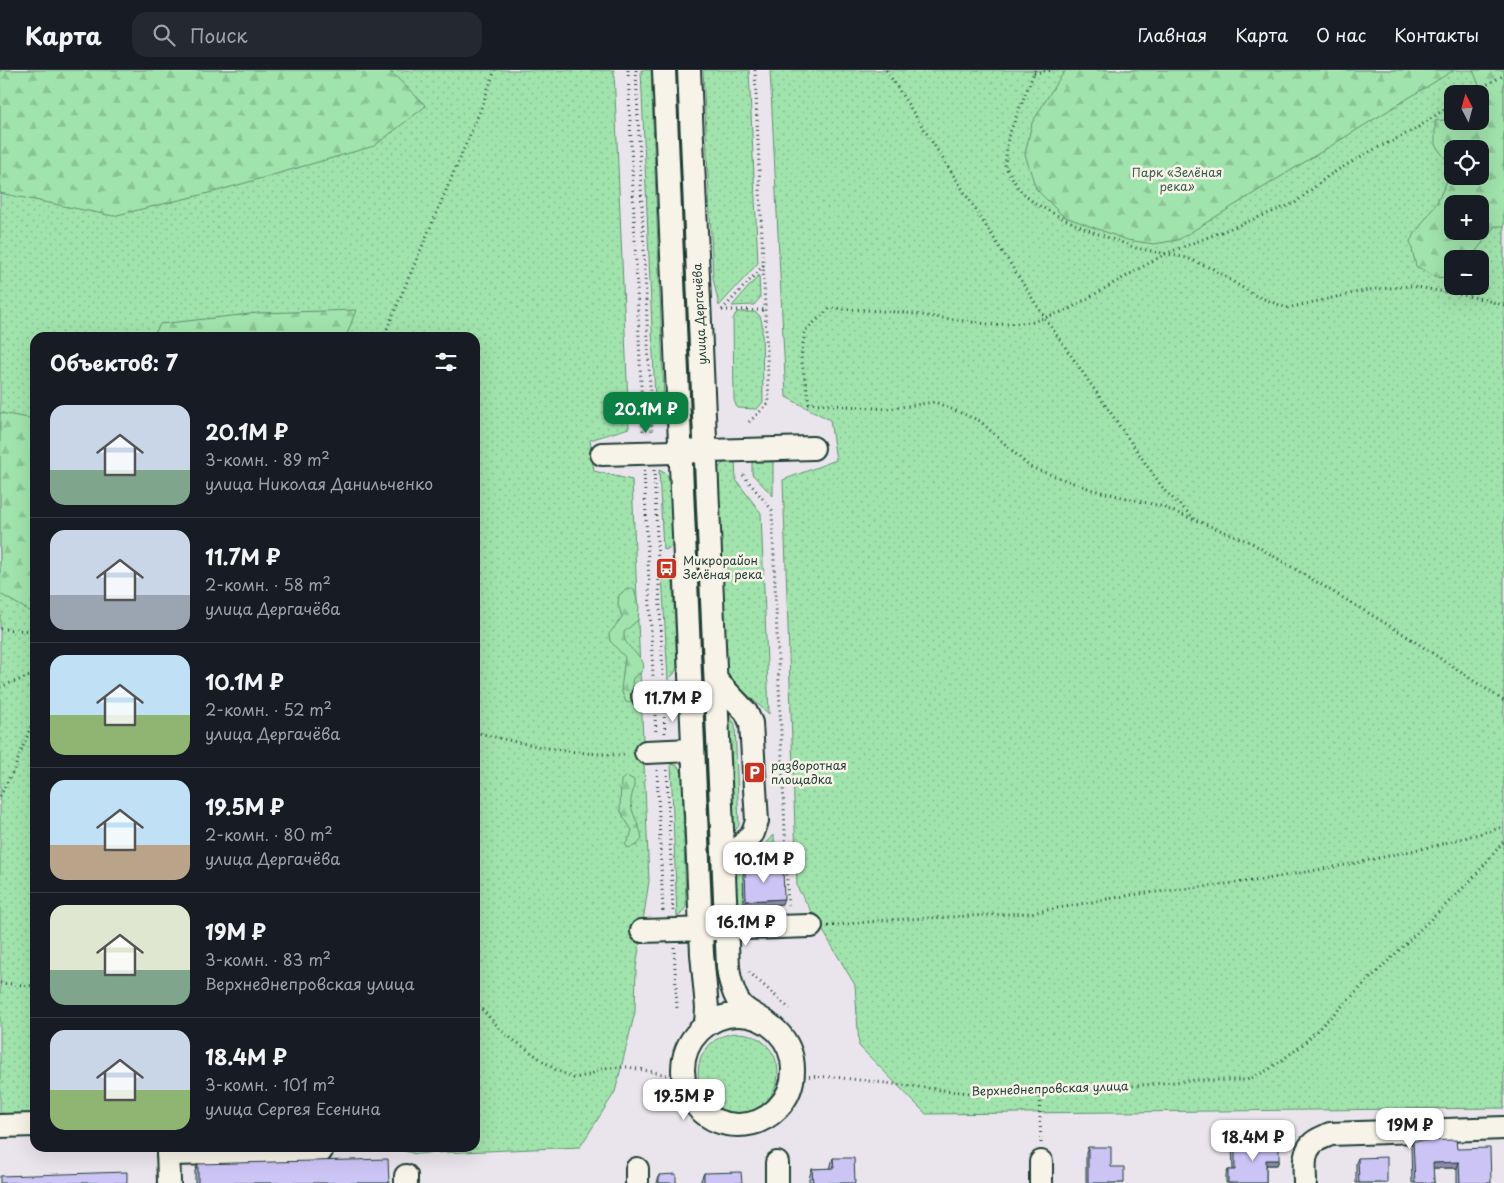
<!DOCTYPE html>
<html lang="ru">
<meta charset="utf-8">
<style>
body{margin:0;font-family:"Playpen Sans",sans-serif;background:#242831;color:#f1f3f6;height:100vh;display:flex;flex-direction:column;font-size:19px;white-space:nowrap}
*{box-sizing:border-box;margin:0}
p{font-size:16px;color:#9ea1a6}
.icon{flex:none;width:28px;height:28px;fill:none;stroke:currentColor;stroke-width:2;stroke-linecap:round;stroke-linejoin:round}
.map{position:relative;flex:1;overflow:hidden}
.drawer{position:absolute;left:30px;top:262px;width:450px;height:820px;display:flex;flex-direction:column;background:#171b24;border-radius:15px;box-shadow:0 5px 20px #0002}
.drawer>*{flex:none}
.needle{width:32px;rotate:354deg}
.fabs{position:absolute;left:1444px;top:15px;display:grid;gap:10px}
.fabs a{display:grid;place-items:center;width:45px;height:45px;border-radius:10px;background:#171b24;box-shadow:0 5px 20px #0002;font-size:25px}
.price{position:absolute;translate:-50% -42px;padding:0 11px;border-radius:10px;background:#fff;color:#222;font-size:16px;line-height:32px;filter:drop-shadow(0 1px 2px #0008)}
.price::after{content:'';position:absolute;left:50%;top:30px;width:15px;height:11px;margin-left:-8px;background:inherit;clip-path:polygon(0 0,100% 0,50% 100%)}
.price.selected{background:#0b8043;color:#fff}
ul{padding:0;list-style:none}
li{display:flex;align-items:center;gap:15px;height:125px;padding:0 20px}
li+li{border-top:1px solid #363941}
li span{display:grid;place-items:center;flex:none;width:140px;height:100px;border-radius:15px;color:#555}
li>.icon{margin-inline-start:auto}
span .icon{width:60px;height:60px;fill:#fffc;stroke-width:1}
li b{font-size:21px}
h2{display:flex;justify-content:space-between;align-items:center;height:60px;padding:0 20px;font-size:21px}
header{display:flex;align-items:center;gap:30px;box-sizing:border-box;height:70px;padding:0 25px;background:#171b24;border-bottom:1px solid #363941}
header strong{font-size:24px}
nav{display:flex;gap:28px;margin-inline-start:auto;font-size:18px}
.search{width:350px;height:45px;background:#242831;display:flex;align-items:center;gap:12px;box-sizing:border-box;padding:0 18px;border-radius:15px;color:#9ea1a6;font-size:19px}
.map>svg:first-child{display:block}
</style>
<header>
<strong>Карта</strong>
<div class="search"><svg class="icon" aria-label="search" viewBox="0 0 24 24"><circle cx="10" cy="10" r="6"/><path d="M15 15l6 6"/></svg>Поиск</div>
<nav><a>Главная</a><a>Карта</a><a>О нас</a><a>Контакты</a></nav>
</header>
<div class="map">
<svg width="1504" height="1113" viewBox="0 0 1504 1113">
<defs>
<pattern id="grass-dots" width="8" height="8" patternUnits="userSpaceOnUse" patternTransform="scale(1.25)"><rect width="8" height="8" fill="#a1e3ad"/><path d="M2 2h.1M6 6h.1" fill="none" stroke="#8ac495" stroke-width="1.8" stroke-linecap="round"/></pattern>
<pattern id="forest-firs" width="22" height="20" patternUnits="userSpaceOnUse" patternTransform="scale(1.25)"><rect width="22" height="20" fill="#a1e3ad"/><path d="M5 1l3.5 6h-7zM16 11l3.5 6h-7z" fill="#8ac495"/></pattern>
</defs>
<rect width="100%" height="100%" fill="#eae5ec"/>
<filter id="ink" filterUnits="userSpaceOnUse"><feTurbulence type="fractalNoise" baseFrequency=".02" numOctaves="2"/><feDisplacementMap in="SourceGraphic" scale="10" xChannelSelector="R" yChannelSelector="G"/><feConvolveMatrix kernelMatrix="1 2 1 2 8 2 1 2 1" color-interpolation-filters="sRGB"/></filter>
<g filter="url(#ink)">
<g fill="url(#grass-dots)" stroke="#609070" fill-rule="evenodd">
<polygon points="0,0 614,0 629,358 590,370 594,401 632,410 649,811 636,898 635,942 615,1022 580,1077 416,1084 392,1078 475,1078 475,268 35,268 35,1048 0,1049"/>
<polygon points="641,0 651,0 664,329 655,329"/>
<polygon points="703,0 749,0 758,193 719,236 713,208"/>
<path d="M770 0H1504V1038L926 1044 859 976 855 915 797 817 783 410 836 390 830 350 786 327ZM1452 24H1480V51H1452ZM1452 79H1480V106H1452ZM1452 134H1480V161H1452ZM1452 189H1480V216H1452Z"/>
<polygon points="759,205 760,228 754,235 732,236"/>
<polygon points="737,242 755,242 760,246 762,253 763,332 757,339 737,338 734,330 733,249"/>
<polygon points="752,390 773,390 773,426 752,404"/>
<polygon points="727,391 735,391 736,410 761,443 769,644 724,604 717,400 722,394"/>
<polygon points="659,400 665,403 669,407 673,475 668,479 663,480"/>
<polygon points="662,504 671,508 673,514 677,597 674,604 668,610"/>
<polygon points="726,641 735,654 739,755 730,768"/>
<polygon points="671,694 678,696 682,703 686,837 681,844 677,847"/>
<polygon points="774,765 778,848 745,850 734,840 734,809"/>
<circle cx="738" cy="1003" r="40"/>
</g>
<g fill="url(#forest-firs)" stroke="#609070" fill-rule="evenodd">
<polygon points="0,0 389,0 426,36 374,76 217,121 113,146 0,123"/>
<polygon points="1066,0 1454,0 1178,170 1154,174 1127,170 1063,146 1036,119 1025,84 1032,53 1055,15"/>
<path d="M1473 0H1504V156H1495L1470 189H1452V206L1437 208 1416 196 1410 171 1437 132 1452 101V106H1480V79H1452V97L1435 75V51L1452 49V51H1480V31L1484 28ZM1452 134H1480V161H1452Z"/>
<polygon points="356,240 346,267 153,267 160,254 258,243"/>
<polygon points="0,343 35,349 35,544 0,524"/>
<path d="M627 519H634L639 537 638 550 624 562C624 565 624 567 625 570 630 583 659 594 633 608L632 612 636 629 631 633 626 632 621 620 625 587 610 571 609 564 622 547 618 534 619 525Z"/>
<path d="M627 706 634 710C635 719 630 727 631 734 633 748 640 754 642 769L637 775 628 778 625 774 630 767 632 760 624 748 620 739 621 710Z"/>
</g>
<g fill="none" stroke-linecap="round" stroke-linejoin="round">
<defs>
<g id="minor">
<polyline points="664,0 702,884 707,938 706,955"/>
<path d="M689 0 728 897C729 909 734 927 742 936 748 942 759 947 766 952"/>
<polyline points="602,384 813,378"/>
<polyline points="716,610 746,642 751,653 757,751 753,763 724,796"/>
<polyline points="643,626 691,624"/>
<polyline points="646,682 693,680"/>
<polyline points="642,861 811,856"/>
<circle cx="738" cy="1000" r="55"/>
<polyline points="0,1056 35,1055"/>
<polyline points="168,1078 169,1113"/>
<polyline points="168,1084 321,1081"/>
<polyline points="1041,1092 1041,1113"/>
<polyline points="777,1093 777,1113"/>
<polyline points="637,1099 637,1113"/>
<polyline points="406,1106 406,1113"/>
<path d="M1305 1113C1305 1100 1302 1084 1312 1074 1316 1069 1325 1067 1330 1064L1504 1058"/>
</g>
</defs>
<use href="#minor" stroke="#1f3d34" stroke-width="26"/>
<g stroke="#1f3d34" stroke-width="3" stroke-dasharray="1 4" stroke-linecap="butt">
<polyline points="628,0 643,364"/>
<polyline points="636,0 652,364"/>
<polyline points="886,0 1045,248 1139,384 1165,421 1196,450"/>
<polyline points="1035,0 1008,67 1005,96 1019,119 1034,133 1060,147 1088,160 1136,178 1187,188 1213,199 1254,225 1287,238 1368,220 1411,216 1473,227 1504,235"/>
<polyline points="1034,3 1053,0"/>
<polyline points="1470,24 1504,5"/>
<polyline points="1452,34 1414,60 1365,84 1328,106 1295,133 1165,184 1067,240 1032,252 994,255 899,242 830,238 805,261 801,287 809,333 886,339 935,332 980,351 1030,397 1093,420 1160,436 1250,472 1405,565 1504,631"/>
<polyline points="722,240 764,195"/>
<polyline points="722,240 765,240"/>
<polyline points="383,268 480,41 495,0"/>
<polyline points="749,352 769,333 755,0"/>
<polyline points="644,400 653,606"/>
<polyline points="654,400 663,606"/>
<polyline points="743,405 772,440 788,837"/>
<polyline points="0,559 35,561"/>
<polyline points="0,617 35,604"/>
<polyline points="664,642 665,664"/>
<polyline points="655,645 656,664"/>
<path d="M475 662C525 675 575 685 627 685"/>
<polyline points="657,700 663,841"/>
<polyline points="667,700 673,841"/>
<polyline points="0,726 15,697 35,646"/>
<polyline points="828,856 887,850 1031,843 1130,825 1261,810 1356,793 1438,775 1504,757"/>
<polyline points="674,877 677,939"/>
<polyline points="749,902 790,939"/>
<polyline points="0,913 35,916"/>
<polyline points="475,932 505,964 556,1000 574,1008 589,1005 604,998 628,997 683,1008"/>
<polyline points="794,1006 834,1007 978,1024 1079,1021 1195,1010 1247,1010 1268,1000 1300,977 1473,808 1504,771"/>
<polyline points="1039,1022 1041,1074"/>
</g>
<use href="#minor" stroke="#f7f3e8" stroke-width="22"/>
</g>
<g fill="#b0a9d4" stroke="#1f3d34">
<polygon points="745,799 782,834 744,836 743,805"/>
<polygon points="1413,1071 1457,1079 1491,1113 1457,1113 1457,1098 1433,1098 1434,1113 1412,1113 1411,1077"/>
<polygon points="1235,1072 1279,1090 1277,1095 1266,1095 1266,1113 1226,1113 1226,1105 1228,1100 1233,1100 1232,1078"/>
<polygon points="1088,1077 1111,1097 1124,1113 1086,1113 1086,1083"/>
<polygon points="833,1088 855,1113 809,1113 809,1108 812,1099 830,1099"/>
<polygon points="1358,1088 1387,1113 1356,1113 1356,1093"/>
<polygon points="198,1094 389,1113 195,1113 195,1101"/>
<polygon points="704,1103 742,1113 701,1113 701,1110"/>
<polygon points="659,1105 676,1113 657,1113"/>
</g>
<g fill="#9089ac" stroke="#1f3d34">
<polygon points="784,829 782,834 744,836 746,831"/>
<polygon points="1266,1090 1279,1090 1277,1095 1264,1095"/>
<polygon points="1459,1092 1457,1098 1431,1098 1433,1093"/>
</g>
<g fill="#cdc4f6" stroke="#1f3d34">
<polygon points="783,797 784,829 746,831 745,799"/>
<polygon points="1456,1070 1457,1079 1490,1078 1491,1113 1460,1113 1459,1092 1433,1093 1434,1113 1415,1113 1413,1071"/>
<polygon points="1235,1072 1279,1072 1279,1090 1266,1090 1266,1113 1228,1113 1228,1100 1235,1100"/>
<polygon points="1088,1077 1111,1077 1111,1097 1124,1097 1124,1113 1088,1113"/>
<polygon points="1387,1087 1387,1113 1359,1113 1358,1088"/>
<polygon points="833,1088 854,1088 855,1113 813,1113 812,1099 834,1098"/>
<polygon points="388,1089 389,1113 198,1113 198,1094"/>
<polygon points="127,1102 127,1113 0,1113 0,1106"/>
<polygon points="741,1102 742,1113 704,1113 704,1103"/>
<polygon points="676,1104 676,1113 659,1113 659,1105"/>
</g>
</g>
<defs>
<symbol id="bus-square" viewBox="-11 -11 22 22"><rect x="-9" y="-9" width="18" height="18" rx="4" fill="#c8321e" stroke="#f7f3e8"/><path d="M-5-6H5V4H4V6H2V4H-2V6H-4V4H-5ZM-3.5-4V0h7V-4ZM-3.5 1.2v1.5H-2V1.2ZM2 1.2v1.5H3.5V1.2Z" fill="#fff"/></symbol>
<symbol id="parking-square" viewBox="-11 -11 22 22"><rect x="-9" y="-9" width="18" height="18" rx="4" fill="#c8321e" stroke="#f7f3e8"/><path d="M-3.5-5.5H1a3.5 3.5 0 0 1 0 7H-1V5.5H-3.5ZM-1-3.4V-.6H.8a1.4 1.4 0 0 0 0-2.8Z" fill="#fff"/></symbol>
</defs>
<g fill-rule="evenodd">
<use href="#bus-square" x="654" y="486" width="25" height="25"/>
<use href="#parking-square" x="742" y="690" width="25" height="25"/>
</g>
<g text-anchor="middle" stroke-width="5" stroke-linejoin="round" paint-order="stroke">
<g font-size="12" fill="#395e4c" stroke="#f7f3e8">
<text x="1177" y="107">Парк «Зелёная<tspan x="1177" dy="14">река»</tspan></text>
</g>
<g font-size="12" fill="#1f3d34" stroke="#f7f3e8">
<text transform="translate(700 244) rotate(-93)" y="4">улица Дергачёва</text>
<text transform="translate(1050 1019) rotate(-2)" y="4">Верхнеднепровская улица</text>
</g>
<g font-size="12" fill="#1f3d34" stroke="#f7f3e8" text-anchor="start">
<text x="683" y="495">Микрорайон<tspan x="683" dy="14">Зелёная река</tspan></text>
<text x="771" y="700">разворотная<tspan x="771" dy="14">площадка</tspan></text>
</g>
</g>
</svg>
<div class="fabs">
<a><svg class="needle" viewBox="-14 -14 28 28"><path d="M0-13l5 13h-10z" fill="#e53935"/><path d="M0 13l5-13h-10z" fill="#9ea1a6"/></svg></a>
<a><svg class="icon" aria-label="locate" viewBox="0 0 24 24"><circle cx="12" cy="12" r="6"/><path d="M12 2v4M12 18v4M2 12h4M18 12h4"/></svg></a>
<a>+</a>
<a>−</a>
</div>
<b class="price selected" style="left:646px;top:364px">20.1M ₽</b>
<b class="price" style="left:673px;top:653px">11.7M ₽</b>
<b class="price" style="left:764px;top:814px">10.1M ₽</b>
<b class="price" style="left:746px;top:877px">16.1M ₽</b>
<b class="price" style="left:684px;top:1051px">19.5M ₽</b>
<b class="price" style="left:1410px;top:1080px">19M ₽</b>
<b class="price" style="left:1253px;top:1092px">18.4M ₽</b>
<section class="drawer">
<h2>Объектов: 7<svg class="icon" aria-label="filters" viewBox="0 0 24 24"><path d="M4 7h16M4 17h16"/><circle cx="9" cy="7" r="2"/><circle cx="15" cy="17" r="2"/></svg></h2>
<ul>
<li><span style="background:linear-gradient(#c9d6e8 65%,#7fa58c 0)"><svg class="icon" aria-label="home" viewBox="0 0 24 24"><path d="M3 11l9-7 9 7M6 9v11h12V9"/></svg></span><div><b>20.1M ₽</b><p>3-комн. · 89 m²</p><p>улица Николая Данильченко</p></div></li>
<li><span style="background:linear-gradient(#c9d6e8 65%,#9aa5b1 0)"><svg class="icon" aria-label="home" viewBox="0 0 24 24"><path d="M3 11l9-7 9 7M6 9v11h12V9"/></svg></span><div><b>11.7M ₽</b><p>2-комн. · 58 m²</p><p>улица Дергачёва</p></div></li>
<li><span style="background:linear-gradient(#bfe0f5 60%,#8fb573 0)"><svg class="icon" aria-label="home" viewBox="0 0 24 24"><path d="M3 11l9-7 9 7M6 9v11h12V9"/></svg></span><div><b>10.1M ₽</b><p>2-комн. · 52 m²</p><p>улица Дергачёва</p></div></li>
<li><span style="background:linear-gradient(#bfe0f5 65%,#b9a48a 0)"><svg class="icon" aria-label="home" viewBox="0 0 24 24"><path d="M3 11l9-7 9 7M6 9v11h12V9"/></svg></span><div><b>19.5M ₽</b><p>2-комн. · 80 m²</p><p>улица Дергачёва</p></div></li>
<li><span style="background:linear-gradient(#dfe7d0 65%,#7fa58c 0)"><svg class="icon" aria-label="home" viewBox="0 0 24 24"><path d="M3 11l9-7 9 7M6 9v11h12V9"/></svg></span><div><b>19M ₽</b><p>3-комн. · 83 m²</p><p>Верхнеднепровская улица</p></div></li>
<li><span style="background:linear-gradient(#c9d6e8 60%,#8fb573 0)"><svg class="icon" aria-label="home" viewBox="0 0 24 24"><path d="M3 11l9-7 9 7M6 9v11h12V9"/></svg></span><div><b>18.4M ₽</b><p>3-комн. · 101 m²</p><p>улица Сергея Есенина</p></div></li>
</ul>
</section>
</div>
